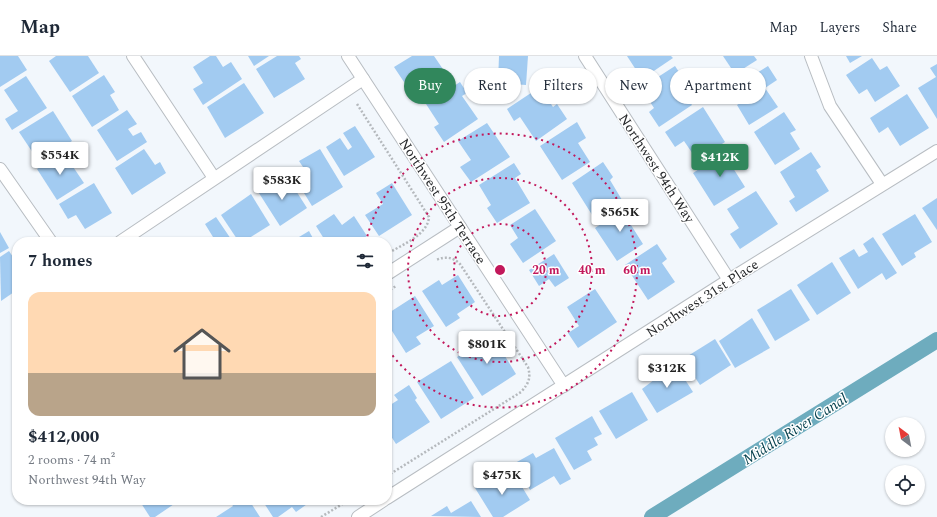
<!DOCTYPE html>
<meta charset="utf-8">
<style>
body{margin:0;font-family:Spectral,serif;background:#f2f2f3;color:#1f2937;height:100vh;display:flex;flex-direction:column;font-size:15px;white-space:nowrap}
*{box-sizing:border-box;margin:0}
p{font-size:13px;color:#747a83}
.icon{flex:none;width:22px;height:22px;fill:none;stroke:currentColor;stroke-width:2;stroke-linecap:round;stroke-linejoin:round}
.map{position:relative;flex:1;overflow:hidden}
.sheet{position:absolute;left:12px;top:181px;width:380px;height:268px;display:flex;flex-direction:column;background:#fff;border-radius:16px;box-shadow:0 1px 3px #0004}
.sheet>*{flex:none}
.top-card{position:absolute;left:404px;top:12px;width:380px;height:36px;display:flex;gap:8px}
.needle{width:26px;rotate:328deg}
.buttons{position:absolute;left:885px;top:361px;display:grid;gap:8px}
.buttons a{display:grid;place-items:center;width:40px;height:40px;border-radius:50%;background:#fff;box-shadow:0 1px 3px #0004;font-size:20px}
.price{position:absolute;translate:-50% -34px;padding:0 9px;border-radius:4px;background:#fff;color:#222;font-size:13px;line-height:26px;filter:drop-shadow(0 1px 2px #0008)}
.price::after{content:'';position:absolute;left:50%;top:24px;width:12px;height:9px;margin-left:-6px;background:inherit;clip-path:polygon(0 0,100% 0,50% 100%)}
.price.on{background:#31875c;color:#fff}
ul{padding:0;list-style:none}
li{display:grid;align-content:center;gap:8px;height:212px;padding:0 16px}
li+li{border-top:1px solid #e0e1e3}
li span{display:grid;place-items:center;height:124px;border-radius:12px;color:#555}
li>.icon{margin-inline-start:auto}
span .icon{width:72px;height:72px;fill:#fffc;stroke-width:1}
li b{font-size:17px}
h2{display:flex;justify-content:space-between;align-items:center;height:48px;padding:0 16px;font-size:17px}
.pill{padding:0 14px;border-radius:18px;background:#fff;box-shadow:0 1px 3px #0004;font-size:14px;line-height:36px}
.pill.on{background:#31875c;color:#fff}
header{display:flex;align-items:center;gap:24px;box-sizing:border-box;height:56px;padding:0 20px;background:#fff;border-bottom:1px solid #e0e1e3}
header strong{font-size:19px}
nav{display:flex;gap:22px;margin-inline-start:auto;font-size:14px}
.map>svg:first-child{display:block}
</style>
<header>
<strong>Map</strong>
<nav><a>Map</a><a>Layers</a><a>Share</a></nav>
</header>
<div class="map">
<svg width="937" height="461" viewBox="0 0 937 461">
<rect width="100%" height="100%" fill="#f2f7fc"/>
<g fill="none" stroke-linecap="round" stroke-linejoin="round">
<polyline stroke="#6eacbe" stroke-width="16" points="652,461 937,284"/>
</g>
<g fill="#a2cbf1">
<polygon points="0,0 18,0 27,14 0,31"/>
<polygon points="56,0 88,0 99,17 70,36 49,5"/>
<polygon points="210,0 216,0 223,11 231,6 242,23 203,49 193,33 203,27 193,11"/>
<polygon points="248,0 269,0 254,10"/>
<polygon points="277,0 299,0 301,3 295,7 305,23 274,42 256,13"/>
<polygon points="412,0 434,0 449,22 423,39 411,21 404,26 394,11"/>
<polygon points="499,0 528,0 526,29 498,27"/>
<polygon points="627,0 671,0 673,2 642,23"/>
<polygon points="723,0 754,0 757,4 735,18"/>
<polygon points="846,0 862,0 850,7"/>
<polygon points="872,2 880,14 887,10 900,30 875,46 867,33 859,38 846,19"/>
<polygon points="937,8 937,63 918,32 936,21 930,12"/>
<polygon points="675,10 683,22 677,26 692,49 659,71 649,56 654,52 641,32"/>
<polygon points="768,10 777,24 765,32 778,51 749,69 737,49 740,47 731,33"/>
<polygon points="104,19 115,36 110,39 119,54 92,71 72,40"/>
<polygon points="26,20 47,52 12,74 5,63 18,55 4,34"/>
<polygon points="460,26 467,37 462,40 478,63 444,86 434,71 439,68 426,48"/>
<polygon points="244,27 264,57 225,82 207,51"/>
<polygon points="540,31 553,51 557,48 567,63 536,85 520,61 514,65 507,53"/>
<polygon points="907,38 929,72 900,90 888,71 879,77 870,62"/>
<polygon points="703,51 725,86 697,104 684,85 675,91 665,76"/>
<polygon points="127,54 137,68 128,73 133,80 141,76 147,86 117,105 97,74"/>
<polygon points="53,55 72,85 39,106 19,76"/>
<polygon points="784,56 796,74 790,77 800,93 775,109 754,76"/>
<polygon points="577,66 586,82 578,87 590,106 562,124 540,90"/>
<polygon points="487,67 510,101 471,126 460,111 471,104 458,85"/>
<polygon points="355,70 375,101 344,120 326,91 340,82 348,94 352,91 343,77"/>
<polygon points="144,93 155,109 160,106 166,117 132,139 115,112"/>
<polygon points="320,93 343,131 312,150 296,124 307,117 299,105"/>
<polygon points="729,94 738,109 733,112 745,131 714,150 693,117"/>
<polygon points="63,96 84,127 57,144 37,113"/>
<polygon points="811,96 821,111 816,114 829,135 796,156 789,145 795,141 780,116"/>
<polygon points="603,106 613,121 610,124 622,144 594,162 572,127"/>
<polygon points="514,107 521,118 515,122 530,147 497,167 487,152 491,149 479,129"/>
<polygon points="276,122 283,132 291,127 307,152 280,170 257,134"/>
<polygon points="94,127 112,157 85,173 76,159 68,163 59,148"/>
<polygon points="392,127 412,159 379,180 365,159 383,148 376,137"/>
<polygon points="756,135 778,168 740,193 730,178 739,172 727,153"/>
<polygon points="251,138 270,169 243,186 239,186 221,159"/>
<polygon points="937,142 937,174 922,152"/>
<polygon points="629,149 639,164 631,169 643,188 617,205 595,172"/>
<polygon points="535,153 556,185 523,207 510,188 518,182 510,169"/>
<polygon points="334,158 342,169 354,160 367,180 357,186 326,186 316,170"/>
<polygon points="915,158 932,186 914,197 916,201 902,210 882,178"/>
<polygon points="216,161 233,186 205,186 213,181 205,168"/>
<polygon points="309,175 315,186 295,186 294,184"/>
<polygon points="0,176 9,192 0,197"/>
<polygon points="873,181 897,217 886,224 882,217 858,233 839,202 854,193 859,201 868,196 863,188"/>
<polygon points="657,188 667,203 662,207 675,226 648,244 625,209"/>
<polygon points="9,195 17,207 17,234 1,245 0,201"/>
<polygon points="554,198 569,222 555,231 549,223 539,230 529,214"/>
<polygon points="832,206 851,237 817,259 797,229"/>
<polygon points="458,219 475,246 457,258 460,262 446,271 422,235 439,224 442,229"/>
<polygon points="595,233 617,266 578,292 568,277 579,270 567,251"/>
<polygon points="791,233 810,264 775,285 757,254"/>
<polygon points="415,240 434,270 416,281 421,288 406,297 387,267 387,258"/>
<polygon points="752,262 770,292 735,312 719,285"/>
<polygon points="492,279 516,318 482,340 457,301"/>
<polygon points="715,283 731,309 700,329 683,303"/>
<polygon points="451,305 474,342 441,363 417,326"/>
<polygon points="675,308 693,336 657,357 642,333"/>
<polygon points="409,329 417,342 415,344 430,366 396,388 387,374 387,351 398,344 394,339"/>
<polygon points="632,336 648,364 616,383 599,355"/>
<polygon points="592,360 602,378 594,382 598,389 587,395 592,404 574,414 555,382"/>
<polygon points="554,392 571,423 560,429 554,420 530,434 515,407 533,397 536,402"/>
<polygon points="494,420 500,430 516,421 530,444 503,461 493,461 475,432"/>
<polygon points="139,444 180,444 155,461 150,461"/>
<polygon points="232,444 249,444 260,461 216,461 233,450 230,445"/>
<polygon points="262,444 309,444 310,446 296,456 292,451 278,461 273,461"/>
<polygon points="471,445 481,461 431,460 447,450 451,457"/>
</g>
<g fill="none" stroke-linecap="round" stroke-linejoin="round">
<defs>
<g id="minor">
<polyline points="133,0 214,122"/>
<polyline points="348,0 564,330"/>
<polyline points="585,0 729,224"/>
<polyline points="811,0 830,50 882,128"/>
<polyline points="0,113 51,186"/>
<polyline points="120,186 363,23"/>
<polyline points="387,218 460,171"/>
<polyline points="387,442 729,224 937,95"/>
<polyline points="358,461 384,444"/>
</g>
</defs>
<use href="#minor" stroke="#b8bdc2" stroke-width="14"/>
<g stroke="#b5b9bd" stroke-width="2.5" stroke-dasharray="2 2" stroke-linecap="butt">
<path d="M357 48 429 161C428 179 401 189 387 198"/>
<polyline points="387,236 396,230"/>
<path d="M387 420 521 336C529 327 531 322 528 311L460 208C453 201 445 200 436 204"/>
<polyline points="321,461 349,444"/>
</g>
<use href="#minor" stroke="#fff" stroke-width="12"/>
</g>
<g fill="none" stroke="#c2185b" stroke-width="2" stroke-dasharray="2 4">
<circle cx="500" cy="214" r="46"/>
<circle cx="500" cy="214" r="92"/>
<path d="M366 186A137 137 0 1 1 387 292"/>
</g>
<g text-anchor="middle" stroke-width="3" stroke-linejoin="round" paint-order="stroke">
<g font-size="14" fill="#27292b" stroke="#fff">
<text transform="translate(657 112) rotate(57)" y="5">Northwest 94th Way</text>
<text transform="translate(443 145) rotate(57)" y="5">Northwest 95th Terrace</text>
<text transform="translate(702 242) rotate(-33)" y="5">Northwest 31st Place</text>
</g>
<g font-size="15" font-style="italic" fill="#07424f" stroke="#fff">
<text transform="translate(795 373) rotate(-32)" y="5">Middle River Canal</text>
</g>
</g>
<circle cx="500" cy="214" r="6" fill="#c2185b" stroke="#fff" stroke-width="2"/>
<g font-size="12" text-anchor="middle" font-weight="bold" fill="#c2185b" stroke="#fff" stroke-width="3" stroke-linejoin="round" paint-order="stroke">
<text x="546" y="218">20 m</text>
<text x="592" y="218">40 m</text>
<text x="637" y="218">60 m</text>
</g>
</svg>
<div class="buttons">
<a><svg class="needle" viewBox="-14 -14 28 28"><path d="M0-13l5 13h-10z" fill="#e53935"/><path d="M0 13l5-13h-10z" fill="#747a83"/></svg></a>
<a><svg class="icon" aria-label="locate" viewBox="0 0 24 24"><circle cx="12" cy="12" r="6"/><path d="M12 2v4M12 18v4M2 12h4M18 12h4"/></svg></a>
</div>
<b class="price" style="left:60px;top:120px">$554K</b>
<b class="price on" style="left:720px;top:122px">$412K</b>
<b class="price" style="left:282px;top:145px">$583K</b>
<b class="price" style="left:620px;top:177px">$565K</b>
<b class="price" style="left:487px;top:309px">$801K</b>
<b class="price" style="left:667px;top:333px">$312K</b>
<b class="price" style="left:502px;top:440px">$475K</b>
<div class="top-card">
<a class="pill on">Buy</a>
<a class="pill">Rent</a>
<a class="pill">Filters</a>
<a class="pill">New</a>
<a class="pill">Apartment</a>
</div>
<section class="sheet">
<h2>7 homes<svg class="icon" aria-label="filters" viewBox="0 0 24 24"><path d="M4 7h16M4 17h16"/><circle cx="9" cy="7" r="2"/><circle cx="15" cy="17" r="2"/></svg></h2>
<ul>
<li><span style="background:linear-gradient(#ffd9b3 65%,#b9a48a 0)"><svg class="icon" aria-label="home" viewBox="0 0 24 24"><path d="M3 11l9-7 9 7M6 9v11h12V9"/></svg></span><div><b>$412,000</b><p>2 rooms · 74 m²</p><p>Northwest 94th Way</p></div></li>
</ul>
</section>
</div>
